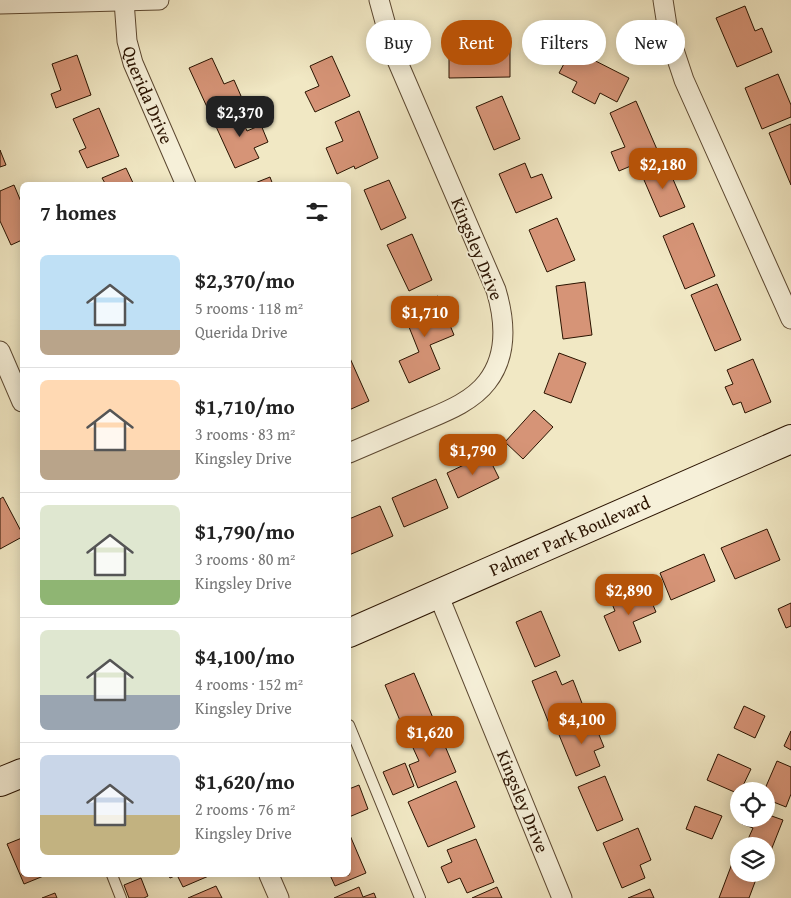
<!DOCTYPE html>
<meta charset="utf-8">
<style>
body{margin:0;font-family:"Gentium Book Plus",serif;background:#f2f2f2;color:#222;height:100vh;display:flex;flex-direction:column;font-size:19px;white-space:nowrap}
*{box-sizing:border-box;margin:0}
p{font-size:16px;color:#767676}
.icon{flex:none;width:28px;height:28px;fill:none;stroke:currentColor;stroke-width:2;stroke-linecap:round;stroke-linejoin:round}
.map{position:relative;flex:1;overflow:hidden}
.drawer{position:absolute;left:20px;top:182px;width:331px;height:695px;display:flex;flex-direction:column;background:#fff;border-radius:8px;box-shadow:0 2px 12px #0003}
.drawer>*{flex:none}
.hud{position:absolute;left:366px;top:20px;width:349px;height:45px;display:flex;gap:10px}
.tools{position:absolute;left:730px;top:782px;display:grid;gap:10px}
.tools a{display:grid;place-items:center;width:45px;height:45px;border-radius:50%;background:#fff;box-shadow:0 2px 12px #0003;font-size:25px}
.price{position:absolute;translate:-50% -42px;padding:0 11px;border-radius:10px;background:#b45309;color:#fff;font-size:16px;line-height:32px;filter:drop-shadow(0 1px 2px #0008)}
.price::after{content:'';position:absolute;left:50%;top:30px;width:15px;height:11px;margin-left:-8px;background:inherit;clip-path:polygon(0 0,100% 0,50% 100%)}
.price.on{background:#222;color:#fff}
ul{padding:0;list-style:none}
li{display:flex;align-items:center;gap:15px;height:125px;padding:0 20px}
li+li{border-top:1px solid #e0e0e0}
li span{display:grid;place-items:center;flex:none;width:140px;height:100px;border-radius:8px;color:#555}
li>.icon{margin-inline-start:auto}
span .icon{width:60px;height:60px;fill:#fffc;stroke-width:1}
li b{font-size:21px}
h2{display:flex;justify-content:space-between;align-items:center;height:60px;padding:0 20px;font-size:21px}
.chip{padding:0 18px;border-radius:22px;background:#fff;box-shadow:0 2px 12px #0003;font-size:18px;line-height:45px}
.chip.on{background:#b45309;color:#fff}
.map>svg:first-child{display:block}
</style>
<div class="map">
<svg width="791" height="898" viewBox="0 0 791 898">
<rect width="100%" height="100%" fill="#f1e8c4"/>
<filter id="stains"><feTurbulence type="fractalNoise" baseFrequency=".004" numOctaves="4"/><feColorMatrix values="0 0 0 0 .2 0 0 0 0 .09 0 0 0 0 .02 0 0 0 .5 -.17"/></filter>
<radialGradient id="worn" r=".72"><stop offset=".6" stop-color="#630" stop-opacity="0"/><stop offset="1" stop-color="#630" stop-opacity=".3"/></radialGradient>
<g fill="#d69477" stroke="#2a1300">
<polygon points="745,6 755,31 762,28 772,52 737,67 716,18"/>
<polygon points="449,49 510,49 510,77 449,78"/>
<polygon points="572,49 629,78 617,102 600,93 595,104 572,92 577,82 559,73"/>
<polygon points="77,55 91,95 56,108 51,94 61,90 52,64"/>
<polygon points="332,56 350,96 315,112 305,92 319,86 310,66"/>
<polygon points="212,58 224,84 234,80 241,96 231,100 231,102 226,104 224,99 207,107 189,68"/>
<polygon points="778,74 791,105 791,117 762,129 745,88"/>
<polygon points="502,96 520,139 494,150 476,107"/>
<polygon points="636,101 659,154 619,171 611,152 625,147 610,113"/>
<polygon points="99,108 119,156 87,168 79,151 86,148 73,119"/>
<polygon points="237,109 247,131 261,125 268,142 254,148 259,158 235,168 213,120"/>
<polygon points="359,111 378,158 355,169 354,166 337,174 326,148 343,141 335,122"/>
<polygon points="791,124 791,185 769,133"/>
<polygon points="0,150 6,165 0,167"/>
<polygon points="525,163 531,178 542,174 552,198 516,213 499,174"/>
<polygon points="666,163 685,207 660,217 641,173"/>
<polygon points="126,168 134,185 106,185 102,178"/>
<polygon points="270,177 273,185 250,185"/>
<polygon points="389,180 406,218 381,230 364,190"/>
<polygon points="14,185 22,204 22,240 11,245 0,221 0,191"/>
<polygon points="557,218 575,260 547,272 529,230"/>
<polygon points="693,223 715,276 685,289 663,236"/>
<polygon points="412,234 432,280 409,291 387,245"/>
<polygon points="585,282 592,335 563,339 556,286"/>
<polygon points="717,284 741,340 715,351 691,295"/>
<polygon points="438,296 454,335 430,345 440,369 409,383 399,361 419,352 403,312"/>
<polygon points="559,353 586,363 571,403 544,393"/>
<polygon points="349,356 369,401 349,410"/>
<polygon points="753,359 771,402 745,413 741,402 733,405 725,387 733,384 727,370"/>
<polygon points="534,410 553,427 523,459 505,442"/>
<polygon points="487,454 499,478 458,498 447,473"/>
<polygon points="436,479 448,508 404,527 392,498"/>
<polygon points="3,497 22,533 22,537 0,549 0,499"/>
<polygon points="380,506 393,536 349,555 349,519"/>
<polygon points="767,529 780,560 735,579 721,548"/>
<polygon points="704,554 715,581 671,600 660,573"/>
<polygon points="644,584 656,612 633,622 641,642 619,651 604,616 615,611 610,599"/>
<polygon points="791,603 791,626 786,628 778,609"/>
<polygon points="541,611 560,656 535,667 516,622"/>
<polygon points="556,671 562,685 573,680 585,711 550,726 532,681"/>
<polygon points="414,673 433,718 404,730 385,685"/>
<polygon points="744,706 765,716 755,738 734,728"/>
<polygon points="591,715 604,747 594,751 600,766 576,776 557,730"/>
<polygon points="437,727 456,772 418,788 409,765 419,761 409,739"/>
<polygon points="791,731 791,750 784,746"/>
<polygon points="718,754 751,769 739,794 707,780"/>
<polygon points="777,761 791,767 791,794 786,807 766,799 766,791 764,791"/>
<polygon points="405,763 414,786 393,795 383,772"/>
<polygon points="605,776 623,820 597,831 578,787"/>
<polygon points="456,781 475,827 428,847 408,802"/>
<polygon points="359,785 368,809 349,817 349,789"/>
<polygon points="695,806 722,816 712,839 686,829"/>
<polygon points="766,814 783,820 768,858 766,857 766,846 745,846 753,828 742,824 744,819 766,819"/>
<polygon points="638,828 651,860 640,865 645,878 622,888 603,843"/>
<polygon points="349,833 366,873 335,886 330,875 349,875"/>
<polygon points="22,838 22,875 46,875 24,884 7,844"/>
<polygon points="476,839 494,882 467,893 460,878 448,883 441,867 452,862 447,850"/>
<polygon points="733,861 739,863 739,874 758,874 749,898 719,898"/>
<polygon points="168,875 211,875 183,887 177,875 170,878"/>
<polygon points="141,878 148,896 144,898 129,898 124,885"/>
<polygon points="216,886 222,898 188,898"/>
<polygon points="359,887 363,897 374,893 376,898 334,898"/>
<polygon points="497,887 502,898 472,898"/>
<polygon points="650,889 654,898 628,898"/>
<polygon points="55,893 57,898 42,898"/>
</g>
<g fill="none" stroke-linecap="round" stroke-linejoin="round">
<defs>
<g id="service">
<polyline points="349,725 420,898"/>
<polyline points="112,875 121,898"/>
</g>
<g id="minor">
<polyline points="663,0 668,32 684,80 791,319"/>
<path id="s1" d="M124 1 127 41 133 63 186 185"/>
<polyline points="0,4 159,0"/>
<polyline points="0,351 22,402"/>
<path d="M349 453C372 443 396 433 419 423 442 413 471 403 487 382 508 355 505 320 496 290L393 51 379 0"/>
<path id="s2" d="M438 594 562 898"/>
<polyline points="269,875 279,898"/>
</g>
<g id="secondary">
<path id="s3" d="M349 633 791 439"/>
<polyline points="0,782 22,773"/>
</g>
</defs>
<use href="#service" stroke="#5c4831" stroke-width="12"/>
<use href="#minor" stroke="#5c4831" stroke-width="21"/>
<use href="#secondary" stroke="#2a1300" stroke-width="30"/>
<use href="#service" stroke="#f6f0d9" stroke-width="10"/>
<use href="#minor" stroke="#f6f0d9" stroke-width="19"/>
<use href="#secondary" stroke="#f6f0d9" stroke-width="28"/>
</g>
<g text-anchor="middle" stroke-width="4" stroke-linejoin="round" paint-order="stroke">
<g font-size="18" fill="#2a1300" stroke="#f6f0d9">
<text dy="6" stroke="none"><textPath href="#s1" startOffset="98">Querida Drive</textPath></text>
<text transform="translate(477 249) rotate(68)" y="6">Kingsley Drive</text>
<text dy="6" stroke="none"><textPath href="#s3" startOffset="241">Palmer Park Boulevard</textPath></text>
<text dy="6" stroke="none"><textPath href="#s2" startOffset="224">Kingsley Drive</textPath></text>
</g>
</g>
<rect width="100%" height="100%" filter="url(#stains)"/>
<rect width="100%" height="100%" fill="url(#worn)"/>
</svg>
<div class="tools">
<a><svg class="icon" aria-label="locate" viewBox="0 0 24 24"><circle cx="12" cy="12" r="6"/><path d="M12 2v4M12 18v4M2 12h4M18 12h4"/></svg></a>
<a><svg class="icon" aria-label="layers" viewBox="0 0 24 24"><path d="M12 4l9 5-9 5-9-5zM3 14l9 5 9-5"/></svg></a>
</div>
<b class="price on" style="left:240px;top:138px">$2,370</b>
<b class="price" style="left:663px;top:190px">$2,180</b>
<b class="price" style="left:425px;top:338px">$1,710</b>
<b class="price" style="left:473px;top:476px">$1,790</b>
<b class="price" style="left:629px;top:616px">$2,890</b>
<b class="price" style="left:582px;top:745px">$4,100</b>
<b class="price" style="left:430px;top:758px">$1,620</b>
<div class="hud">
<a class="chip">Buy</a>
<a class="chip on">Rent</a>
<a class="chip">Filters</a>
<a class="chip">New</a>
</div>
<section class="drawer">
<h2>7 homes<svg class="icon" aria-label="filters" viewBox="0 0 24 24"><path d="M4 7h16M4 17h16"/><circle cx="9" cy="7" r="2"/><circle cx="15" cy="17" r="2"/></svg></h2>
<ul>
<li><span style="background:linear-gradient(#bfe0f5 75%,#b9a48a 0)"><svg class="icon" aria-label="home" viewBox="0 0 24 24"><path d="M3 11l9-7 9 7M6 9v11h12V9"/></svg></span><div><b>$2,370/mo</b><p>5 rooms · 118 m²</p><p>Querida Drive</p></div></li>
<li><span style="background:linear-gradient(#ffd9b3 70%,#b9a48a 0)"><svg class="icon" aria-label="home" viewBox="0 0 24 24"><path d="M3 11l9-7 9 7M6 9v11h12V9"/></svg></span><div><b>$1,710/mo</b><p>3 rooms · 83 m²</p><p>Kingsley Drive</p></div></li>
<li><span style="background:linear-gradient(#dfe7d0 75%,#8fb573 0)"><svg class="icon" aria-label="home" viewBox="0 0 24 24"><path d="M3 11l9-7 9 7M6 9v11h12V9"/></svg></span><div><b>$1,790/mo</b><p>3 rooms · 80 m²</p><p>Kingsley Drive</p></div></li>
<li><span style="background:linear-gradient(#dfe7d0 65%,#9aa5b1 0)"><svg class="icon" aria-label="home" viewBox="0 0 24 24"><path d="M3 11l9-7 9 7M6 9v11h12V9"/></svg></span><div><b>$4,100/mo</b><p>4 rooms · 152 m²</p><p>Kingsley Drive</p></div></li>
<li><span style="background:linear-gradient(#c9d6e8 60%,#c2b280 0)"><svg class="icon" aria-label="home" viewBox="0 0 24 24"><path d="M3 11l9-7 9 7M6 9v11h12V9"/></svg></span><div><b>$1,620/mo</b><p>2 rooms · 76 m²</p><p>Kingsley Drive</p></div></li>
</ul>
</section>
</div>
